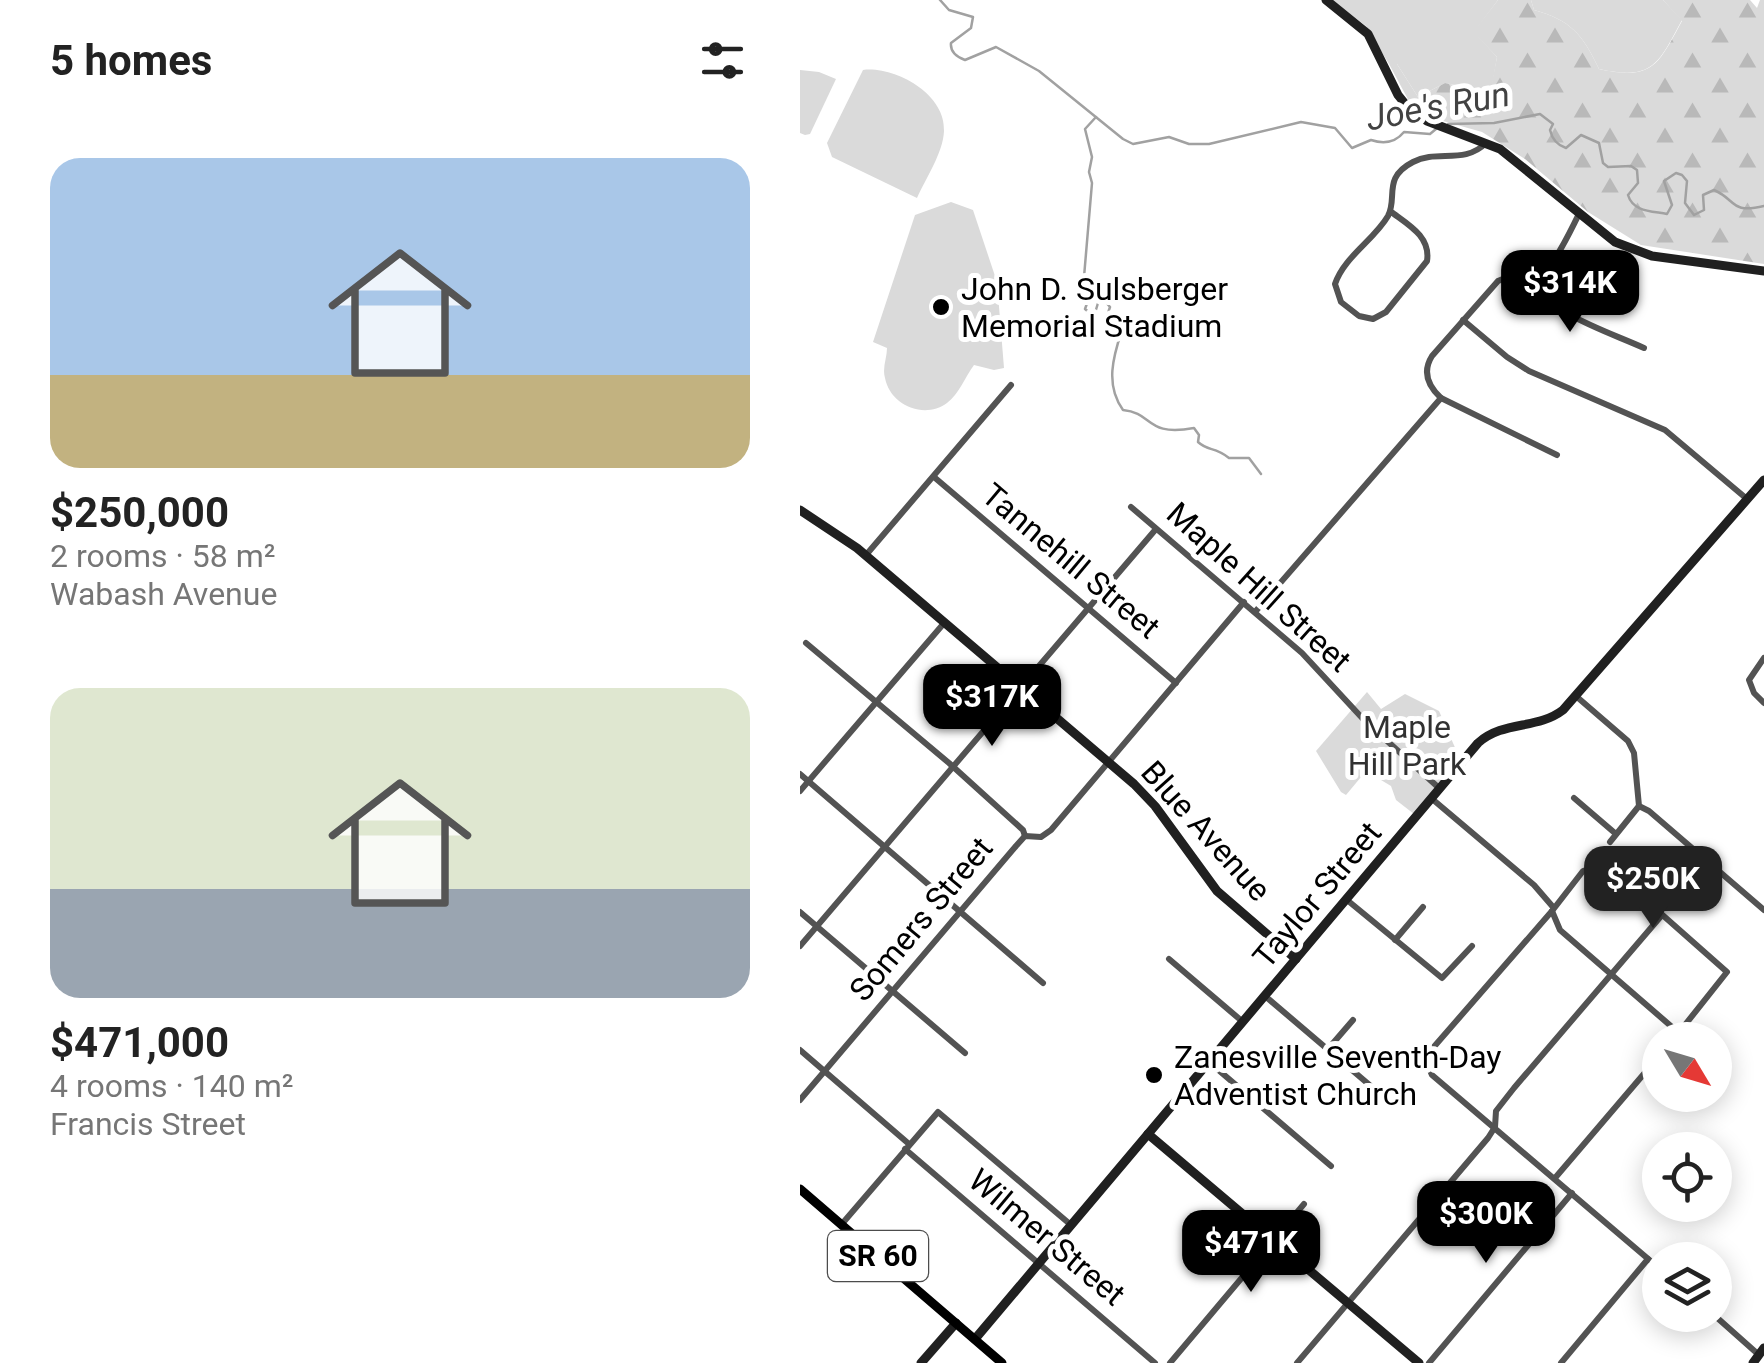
<!DOCTYPE html>
<meta charset="utf-8">
<style>
body{margin:0;font-family:Roboto,sans-serif;background:#f6f6f6;color:#222;height:100vh;display:flex;flex-direction:column;font-size:38px;white-space:nowrap}
*{box-sizing:border-box;margin:0}
p{font-size:32px;color:#767676}
.icon{flex:none;width:55px;height:55px;fill:none;stroke:currentColor;stroke-width:2;stroke-linecap:round;stroke-linejoin:round}
.map{position:relative;flex:1;overflow:hidden}
.side{display:flex;flex-direction:column;background:#fff;width:800px}
.side>*{flex:none}
.needle{width:65px;rotate:128deg}
.fabs{position:absolute;left:842px;top:1022px;display:grid;gap:20px}
.fabs a{display:grid;place-items:center;width:90px;height:90px;border-radius:50%;background:#fff;box-shadow:0 5px 25px #0003;font-size:50px}
.price{position:absolute;translate:-50% -85px;padding:0 22px;border-radius:20px;background:#000;color:#fff;font-size:32px;line-height:65px;filter:drop-shadow(0 2px 5px #0008)}
.price::after{content:'';position:absolute;left:50%;top:60px;width:30px;height:22px;margin-left:-15px;background:inherit;clip-path:polygon(0 0,100% 0,50% 100%)}
.price.active{background:#222;color:#fff}
ul{padding:0;list-style:none}
li{display:grid;align-content:center;gap:20px;height:530px;padding:0 50px}
li span{display:grid;place-items:center;height:310px;border-radius:30px;color:#555}
li>.icon{margin-inline-start:auto}
span .icon{width:180px;height:180px;fill:#fffc;stroke-width:1}
li b{font-size:42px}
h2{display:flex;justify-content:space-between;align-items:center;height:120px;padding:0 50px;font-size:42px}
main{display:flex;flex:1;min-height:0}
.map>svg:first-child{display:block}
</style>
<main>
<section class="side">
<h2>5 homes<svg class="icon" aria-label="filters" viewBox="0 0 24 24"><path d="M4 7h16M4 17h16"/><circle cx="9" cy="7" r="2"/><circle cx="15" cy="17" r="2"/></svg></h2>
<ul>
<li><span style="background:linear-gradient(#a9c7e8 70%,#c2b280 0)"><svg class="icon" aria-label="home" viewBox="0 0 24 24"><path d="M3 11l9-7 9 7M6 9v11h12V9"/></svg></span><div><b>$250,000</b><p>2 rooms · 58 m²</p><p>Wabash Avenue</p></div></li>
<li><span style="background:linear-gradient(#dfe7d0 65%,#9aa5b1 0)"><svg class="icon" aria-label="home" viewBox="0 0 24 24"><path d="M3 11l9-7 9 7M6 9v11h12V9"/></svg></span><div><b>$471,000</b><p>4 rooms · 140 m²</p><p>Francis Street</p></div></li>
</ul>
</section>
<div class="map">
<svg width="964" height="1363" viewBox="0 0 964 1363">
<defs>
<pattern id="forest-firs" width="22" height="20" patternUnits="userSpaceOnUse" patternTransform="scale(2.5)"><rect width="22" height="20" fill="#dadada"/><path d="M5 1l3.5 6h-7zM16 11l3.5 6h-7z" fill="#b9b9b9"/></pattern>
</defs>
<rect width="100%" height="100%" fill="#fff"/>
<g fill="#dadada">
<polygon points="532,0 698,0 674,32 697,57 691,92 645,83 618,97 597,64 589,64 566,26"/>
<path d="M731 0H863L882 20C858 64 853 81 799 69 783 35 771 20 734 10Z"/>
<polygon points="0,70 19,72 36,79 10,134 5,135 0,133"/>
<path d="M63 70C95 66 146 94 144 131 143 153 126 178 117 198L32 157 27 143Z"/>
<path d="M151 202 173 210 197 282 204 368 194 370 174 365C165 377 159 394 147 403 124 420 90 405 85 378 82 368 87 358 87 348L73 342 115 215Z"/>
<polygon points="567,692 581,709 605,694 639,711 660,759 614,814 596,800 591,786 566,771 546,795 541,792 516,751"/>
</g>
<path fill="url(#forest-firs)" d="M698 0H731L734 10C771 20 783 35 799 69 853 81 858 65 882 21L863 0H950L957 8 960 0H964V264L841 245 788 212 725 159 682 132 629 117 610 103 589 64H597L618 97 645 83 690 92 697 57 673 32Z"/>
<g fill="none" stroke-linecap="round" stroke-linejoin="round">
<g stroke="#a1a1a1" stroke-width="2.5">
<path d="M140 0 149 10 173 17 171 28 151 43C150 52 157 57 165 60L196 47 239 71 323 139 333 144 369 137 389 144H409L501 122 535 128 552 148 571 140C583 144 595 143 604 132L630 134 636 129"/>
<path d="M296 117 285 129 292 157 289 172 292 183 284 277 290 295 285 309 291 314 295 313 298 303 305 301 310 307 306 319 322 330C313 357 305 385 323 410 354 413 345 437 394 428L399 435 398 442C409 452 414 446 429 458H449L461 474"/>
<path d="M648 124 694 123 740 114 753 124 750 130C752 139 757 145 766 148L781 135 799 143 803 163 808 167 831 166 837 170 838 183 828 195C833 212 852 211 867 214L872 205 864 181 876 173 882 175 887 181 885 203 894 215 904 210 903 195 914 190C937 200 930 214 964 206"/>
</g>
<g stroke="#535353" stroke-width="6">
<path d="M590 211C607 224 631 236 627 261L586 312 573 319 559 316 541 302 535 284C544 257 574 240 588 216 598 197 582 178 613 162 637 149 664 165 686 143"/>
<path d="M729 280C755 316 804 330 844 348"/>
<polyline points="663,320 707,357 729,371 865,430 947,499"/>
<polyline points="641,398 757,455"/>
<polyline points="134,477 376,683"/>
<polyline points="331,507 502,653 564,720 639,788"/>
<polyline points="66,555 211,385"/>
<path d="M455 612 641 398C628 386 622 372 632 356L698 281C710 275 717 280 730 279 750 278 770 231 779 214"/>
<polyline points="6,643 149,763 223,830 225,836"/>
<polyline points="964,658 949,680 954,693 964,703"/>
<polyline points="777,697 828,741 834,753 839,806 849,811 964,910"/>
<polyline points="0,774 243,983"/>
<polyline points="0,791 145,622"/>
<polyline points="631,798 734,885 753,907"/>
<polyline points="774,798 816,834"/>
<polyline points="810,842 839,806"/>
<polyline points="547,900 642,978 672,946"/>
<polyline points="752,911 760,930 887,1040"/>
<polyline points="0,912 165,1053"/>
<polyline points="595,940 623,907"/>
<polyline points="0,946 356,529"/>
<polyline points="369,959 443,1022"/>
<polyline points="465,996 586,1099"/>
<polyline points="528,1049 553,1020"/>
<polyline points="0,1050 109,1144"/>
<polyline points="409,1062 531,1166"/>
<polyline points="0,1100 216,846 225,836 241,837 251,830 444,602"/>
<polyline points="105,1149 355,1363"/>
<polyline points="755,1178 860,1055"/>
<polyline points="41,1225 138,1112 271,1225"/>
<polyline points="860,1269 632,1075 626,1061 632,1049 752,911 783,871 801,865 815,873 927,972 873,1040"/>
<polyline points="914,1315 959,1355"/>
<polyline points="370,1363 504,1204"/>
<polyline points="497,1363 688,1138 695,1127 696,1111 714,1088 862,915"/>
<polyline points="629,1363 772,1193"/>
<polyline points="761,1363 848,1259"/>
</g>
<g stroke="#202020" stroke-width="9">
<polyline points="526,0 568,34 598,95 610,110 627,121 700,149 815,242 852,256 964,271"/>
<polyline points="0,510 57,548 334,784 355,806 417,891 496,959"/>
<polyline points="348,1134 619,1363"/>
<path d="M175 1339 678 743C704 720 737 730 763 710L964 480"/>
<polyline points="121,1363 156,1323"/>
<polyline points="953,1363 964,1348"/>
</g>
<polyline stroke="#000" stroke-width="9" points="0,1189 202,1363"/>
</g>
<g fill="#000" stroke="#fff" stroke-width="4">
<circle cx="141" cy="307" r="10"/>
<circle cx="354" cy="1075" r="10"/>
</g>
<g text-anchor="middle" stroke-width="10" stroke-linejoin="round" paint-order="stroke">
<rect fill="#fff" stroke="#4c4c4c" stroke-width="2.5" x="28" y="1231" width="100" height="50" rx="8"/>
<g font-size="30" font-weight="bold" fill="#000">
<text x="78" y="1266">SR 60</text>
</g>
<g font-size="32" fill="#000" stroke="#fff" text-anchor="start">
<text x="161" y="300">John D. Sulsberger<tspan x="161" dy="37">Memorial Stadium</tspan></text>
<text x="374" y="1068">Zanesville Seventh-Day<tspan x="374" dy="37">Adventist Church</tspan></text>
</g>
<g font-size="32" fill="#000" stroke="#fff">
<text transform="translate(271 561) rotate(40)" y="11">Tannehill Street</text>
<text transform="translate(459 587) rotate(42)" y="11">Maple Hill Street</text>
<text transform="translate(406 831) rotate(48)" y="11">Blue Avenue</text>
<text transform="translate(517 895) rotate(-50)" y="11">Taylor Street</text>
<text transform="translate(121 919) rotate(-50)" y="11">Somers Street</text>
<text transform="translate(247 1237) rotate(40)" y="11">Wilmer Street</text>
</g>
<g font-size="32" fill="#313131" stroke="#fff">
<text x="607" y="738">Maple<tspan x="607" dy="37">Hill Park</tspan></text>
</g>
<g font-size="35" font-style="italic" fill="#424242" stroke="#fff">
<text transform="translate(638 106) rotate(-10)" y="12">Joe's Run</text>
</g>
</g>
</svg>
<div class="fabs">
<a><svg class="needle" viewBox="-14 -14 28 28"><path d="M0-13l5 13h-10z" fill="#e53935"/><path d="M0 13l5-13h-10z" fill="#767676"/></svg></a>
<a><svg class="icon" aria-label="locate" viewBox="0 0 24 24"><circle cx="12" cy="12" r="6"/><path d="M12 2v4M12 18v4M2 12h4M18 12h4"/></svg></a>
<a><svg class="icon" aria-label="layers" viewBox="0 0 24 24"><path d="M12 4l9 5-9 5-9-5zM3 14l9 5 9-5"/></svg></a>
</div>
<b class="price" style="left:770px;top:335px">$314K</b>
<b class="price" style="left:192px;top:749px">$317K</b>
<b class="price active" style="left:853px;top:931px">$250K</b>
<b class="price" style="left:686px;top:1266px">$300K</b>
<b class="price" style="left:451px;top:1295px">$471K</b>
</div>
</main>
